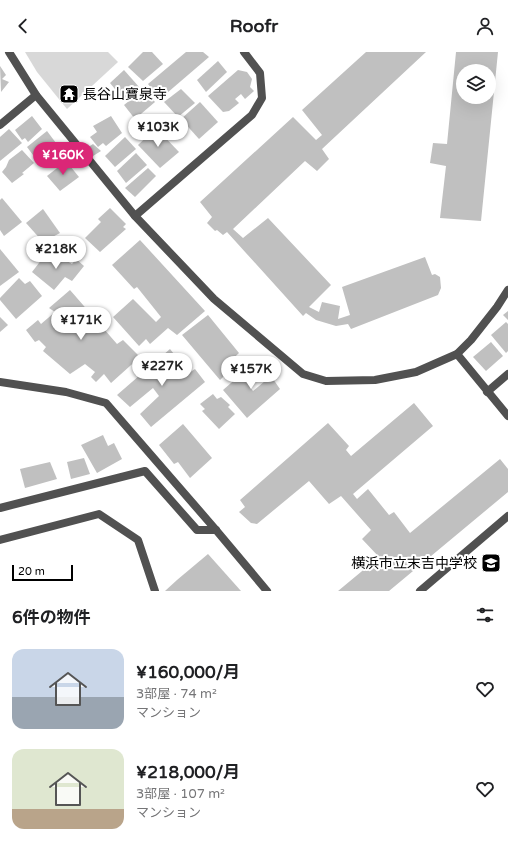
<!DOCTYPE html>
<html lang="ja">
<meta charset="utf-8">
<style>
body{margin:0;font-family:"Varela Round","Noto Sans JP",sans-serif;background:#f2f2f2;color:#202124;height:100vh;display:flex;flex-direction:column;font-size:15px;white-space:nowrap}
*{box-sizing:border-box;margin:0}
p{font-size:13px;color:#757577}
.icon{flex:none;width:22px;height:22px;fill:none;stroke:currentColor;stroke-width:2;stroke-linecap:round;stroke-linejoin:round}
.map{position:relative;height:539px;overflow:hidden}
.side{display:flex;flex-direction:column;background:#fff;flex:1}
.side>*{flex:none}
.fabs{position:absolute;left:456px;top:12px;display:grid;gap:8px}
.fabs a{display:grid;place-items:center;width:40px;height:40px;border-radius:50%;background:#fff;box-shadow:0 4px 16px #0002;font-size:20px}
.scale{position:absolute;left:12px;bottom:10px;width:61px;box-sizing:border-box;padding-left:4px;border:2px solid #000;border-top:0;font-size:11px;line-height:14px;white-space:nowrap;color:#000;-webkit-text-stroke:3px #fff;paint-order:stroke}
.price{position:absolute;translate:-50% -34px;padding:0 9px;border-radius:14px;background:#fff;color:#222;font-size:13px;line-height:26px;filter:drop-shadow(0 1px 2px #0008)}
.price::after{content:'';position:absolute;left:50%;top:24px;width:12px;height:9px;margin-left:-6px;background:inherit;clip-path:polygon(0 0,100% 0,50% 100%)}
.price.selected{background:#db2777;color:#fff}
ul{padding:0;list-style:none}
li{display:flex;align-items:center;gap:12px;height:100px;padding:0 12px}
li span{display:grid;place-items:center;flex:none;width:112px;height:80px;border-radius:12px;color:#555}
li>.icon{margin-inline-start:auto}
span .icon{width:48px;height:48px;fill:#fffc;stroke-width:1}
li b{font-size:17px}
h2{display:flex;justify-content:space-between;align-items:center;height:48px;padding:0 12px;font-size:17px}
header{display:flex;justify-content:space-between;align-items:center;height:52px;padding:0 12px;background:#fff;font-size:18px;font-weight:700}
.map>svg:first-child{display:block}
</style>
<header><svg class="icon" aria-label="back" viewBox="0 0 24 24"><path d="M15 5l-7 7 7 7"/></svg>Roofr<svg class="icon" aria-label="person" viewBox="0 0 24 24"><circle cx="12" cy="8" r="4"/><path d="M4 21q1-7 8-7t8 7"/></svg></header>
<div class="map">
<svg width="508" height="539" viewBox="0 0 508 539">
<rect width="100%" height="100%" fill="#fff"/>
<polygon fill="#d8d8d8" points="25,0 108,0 118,10 67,57 37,20"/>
<g fill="#c0c0c0" fill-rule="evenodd">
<polygon points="143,0 152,0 163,12 143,29 128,15"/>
<polygon points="186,0 203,0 209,5 160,47 148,32"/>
<polygon points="366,0 426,0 322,97 329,107 317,119 305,109 233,177 243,186 268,166 331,233 309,255 319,260 322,250 340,254 338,267 350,263 342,235 425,205 432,223 435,222 440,225 441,236 438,243 351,277 348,272 336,274 316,268 306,261 303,264 227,180 223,183 217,178 215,179 207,171 212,165 200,150 293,65 316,88 322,83 302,58"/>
<path d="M456 0H498L481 169 440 166 446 114 430 111 433 91 447 92ZM463 19H489V45H463Z"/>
<polygon points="218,9 227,20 206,40 197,28"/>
<polygon points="0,14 6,23 2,27 9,30 1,40"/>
<polygon points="124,18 140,36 124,48 110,31"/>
<polygon points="238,18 247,20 252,27 250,35 254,39 245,47 241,42 235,47 239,51 229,59 223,60 208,44"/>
<polygon points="144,37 155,50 135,67 124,53"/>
<polygon points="181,37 195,51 178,65 164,50"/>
<polygon points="200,50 218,70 199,87 181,67"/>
<polygon points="32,64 42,77 28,90 25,86 22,88 15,78"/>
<polygon points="111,64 122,81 106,94 103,91 98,95 90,85 97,80 93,74"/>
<polygon points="156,76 179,100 160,116 138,93"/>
<polygon points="9,77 22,91 0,109 0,85"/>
<polygon points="47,79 59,95 48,103 41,97 33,103 27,95"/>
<polygon points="125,85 136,97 115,115 105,104"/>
<polygon points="93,92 101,99 93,104 87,96"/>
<polygon points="22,98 34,111 22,121 24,122 12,131 2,120 6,115 9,108"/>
<polygon points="136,101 147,113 126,131 117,119"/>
<polygon points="66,109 79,125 60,139 47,124"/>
<polygon points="148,116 156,124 135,145 125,136"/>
<polygon points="2,146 22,170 4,184 0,178 0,148"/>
<polygon points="110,156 126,172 123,175 126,177 100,200 85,186 101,170 98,167"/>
<polygon points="43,157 60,181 43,190 26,171"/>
<polygon points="140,188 205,259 177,283 168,276 150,292 146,287 139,294 113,265 133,247 156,270 161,265 137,235 134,237 112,213"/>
<polygon points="0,197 19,220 0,234"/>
<polygon points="49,198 72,212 76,207 84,214 72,229 65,225 54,238 32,220"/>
<polygon points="19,226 25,232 30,229 42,244 16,267 0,248 0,246"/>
<polygon points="70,238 117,292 123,288 140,305 111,331 104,322 96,330 91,325 95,320 85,312 70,322 43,299 46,295 39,288 35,290 26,278 38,268 41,272 55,260 49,256"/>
<polygon points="508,259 508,268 503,263"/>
<polygon points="208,263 239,301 225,314 229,319 220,328 182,283"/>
<polygon points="0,265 8,273 0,280"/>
<polygon points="506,270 508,272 508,299 506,301 491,283"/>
<polygon points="491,290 503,304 486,319 473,305"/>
<polygon points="170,297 189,321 195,317 205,330 151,375 140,362 159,344 153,336 130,355 117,343"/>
<polygon points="257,308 267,321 250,335 253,339 271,324 280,337 247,366 223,338"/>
<polygon points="213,342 217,347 221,345 230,353 228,355 235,362 219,377 202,359 205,357 200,352"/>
<polygon points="414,351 433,374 353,442 357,447 368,437 389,463 394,460 410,481 500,407 508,417 508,440 389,539 338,539 379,505 362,487 371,478 341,444 329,452 309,429 257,472 251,471 239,460 245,455 240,448 328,371 349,394 346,398 351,404"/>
<polygon points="183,372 212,406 190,426 178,410 174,412 159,393"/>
<polygon points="103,383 108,394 114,391 122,407 97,421 81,393"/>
<polygon points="84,406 90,422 71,427 67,410"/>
<polygon points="50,410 57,427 25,436 20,417"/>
<polygon points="208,502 241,539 165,539 177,528"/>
</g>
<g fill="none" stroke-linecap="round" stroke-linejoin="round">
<g stroke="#515151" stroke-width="8">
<polyline points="0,456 145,419 197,478 216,478"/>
<polyline points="0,488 99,462 138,488 155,539"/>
</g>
<g stroke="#515151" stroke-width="8">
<polyline points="9,0 36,43 135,164 214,247 303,322 326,329 375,328 416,320 457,302 471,288 497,255 508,238"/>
<polyline points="0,73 36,43"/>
<polyline points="135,164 252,63 262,46 260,21 244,0"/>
<polyline points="457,302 508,364"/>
<polyline points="0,330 66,340 106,351 216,478 267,539"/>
<polyline points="487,340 508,322"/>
</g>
<polyline stroke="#515151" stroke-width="8" points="420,539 508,464"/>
</g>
<defs>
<symbol id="temple-square" viewBox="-11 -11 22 22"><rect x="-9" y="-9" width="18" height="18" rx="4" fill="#000" stroke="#fff"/><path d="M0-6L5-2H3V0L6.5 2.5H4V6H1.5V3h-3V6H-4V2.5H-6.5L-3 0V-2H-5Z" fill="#fff"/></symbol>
<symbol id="school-square" viewBox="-11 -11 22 22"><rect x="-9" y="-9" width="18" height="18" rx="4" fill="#000" stroke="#fff"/><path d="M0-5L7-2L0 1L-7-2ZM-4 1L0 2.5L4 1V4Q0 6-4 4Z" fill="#fff"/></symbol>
</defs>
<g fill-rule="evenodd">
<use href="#temple-square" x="58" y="31" width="22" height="22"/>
<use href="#school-square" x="480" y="500" width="22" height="22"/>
</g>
<g text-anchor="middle" stroke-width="4" stroke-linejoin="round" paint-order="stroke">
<g font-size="14" fill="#000" stroke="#fff" text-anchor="start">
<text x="83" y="47">長谷山寶泉寺</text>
<text x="477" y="516" text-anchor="end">横浜市立末吉中学校</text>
</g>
</g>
</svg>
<div class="fabs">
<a><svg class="icon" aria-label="layers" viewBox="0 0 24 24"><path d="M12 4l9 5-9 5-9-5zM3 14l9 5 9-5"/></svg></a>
</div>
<div class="scale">20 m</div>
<b class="price" style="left:158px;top:96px">¥103K</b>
<b class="price selected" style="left:63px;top:124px">¥160K</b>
<b class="price" style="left:56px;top:218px">¥218K</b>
<b class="price" style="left:81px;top:289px">¥171K</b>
<b class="price" style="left:162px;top:335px">¥227K</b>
<b class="price" style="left:251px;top:338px">¥157K</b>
</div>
<section class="side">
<h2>6件の物件<svg class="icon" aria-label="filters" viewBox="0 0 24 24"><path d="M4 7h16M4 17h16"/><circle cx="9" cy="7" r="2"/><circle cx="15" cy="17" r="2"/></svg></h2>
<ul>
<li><span style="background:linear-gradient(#c9d6e8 60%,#9aa5b1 0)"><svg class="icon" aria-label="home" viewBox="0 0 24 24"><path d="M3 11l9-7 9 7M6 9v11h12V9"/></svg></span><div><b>¥160,000/月</b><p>3部屋 · 74 m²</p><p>マンション</p></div><svg class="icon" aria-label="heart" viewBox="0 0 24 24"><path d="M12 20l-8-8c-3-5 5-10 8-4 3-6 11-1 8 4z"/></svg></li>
<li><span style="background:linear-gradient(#dfe7d0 75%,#b9a48a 0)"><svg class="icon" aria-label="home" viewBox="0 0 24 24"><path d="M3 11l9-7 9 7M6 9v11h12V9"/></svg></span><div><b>¥218,000/月</b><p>3部屋 · 107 m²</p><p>マンション</p></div><svg class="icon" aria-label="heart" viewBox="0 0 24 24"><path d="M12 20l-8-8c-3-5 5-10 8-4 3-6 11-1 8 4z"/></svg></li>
</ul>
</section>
